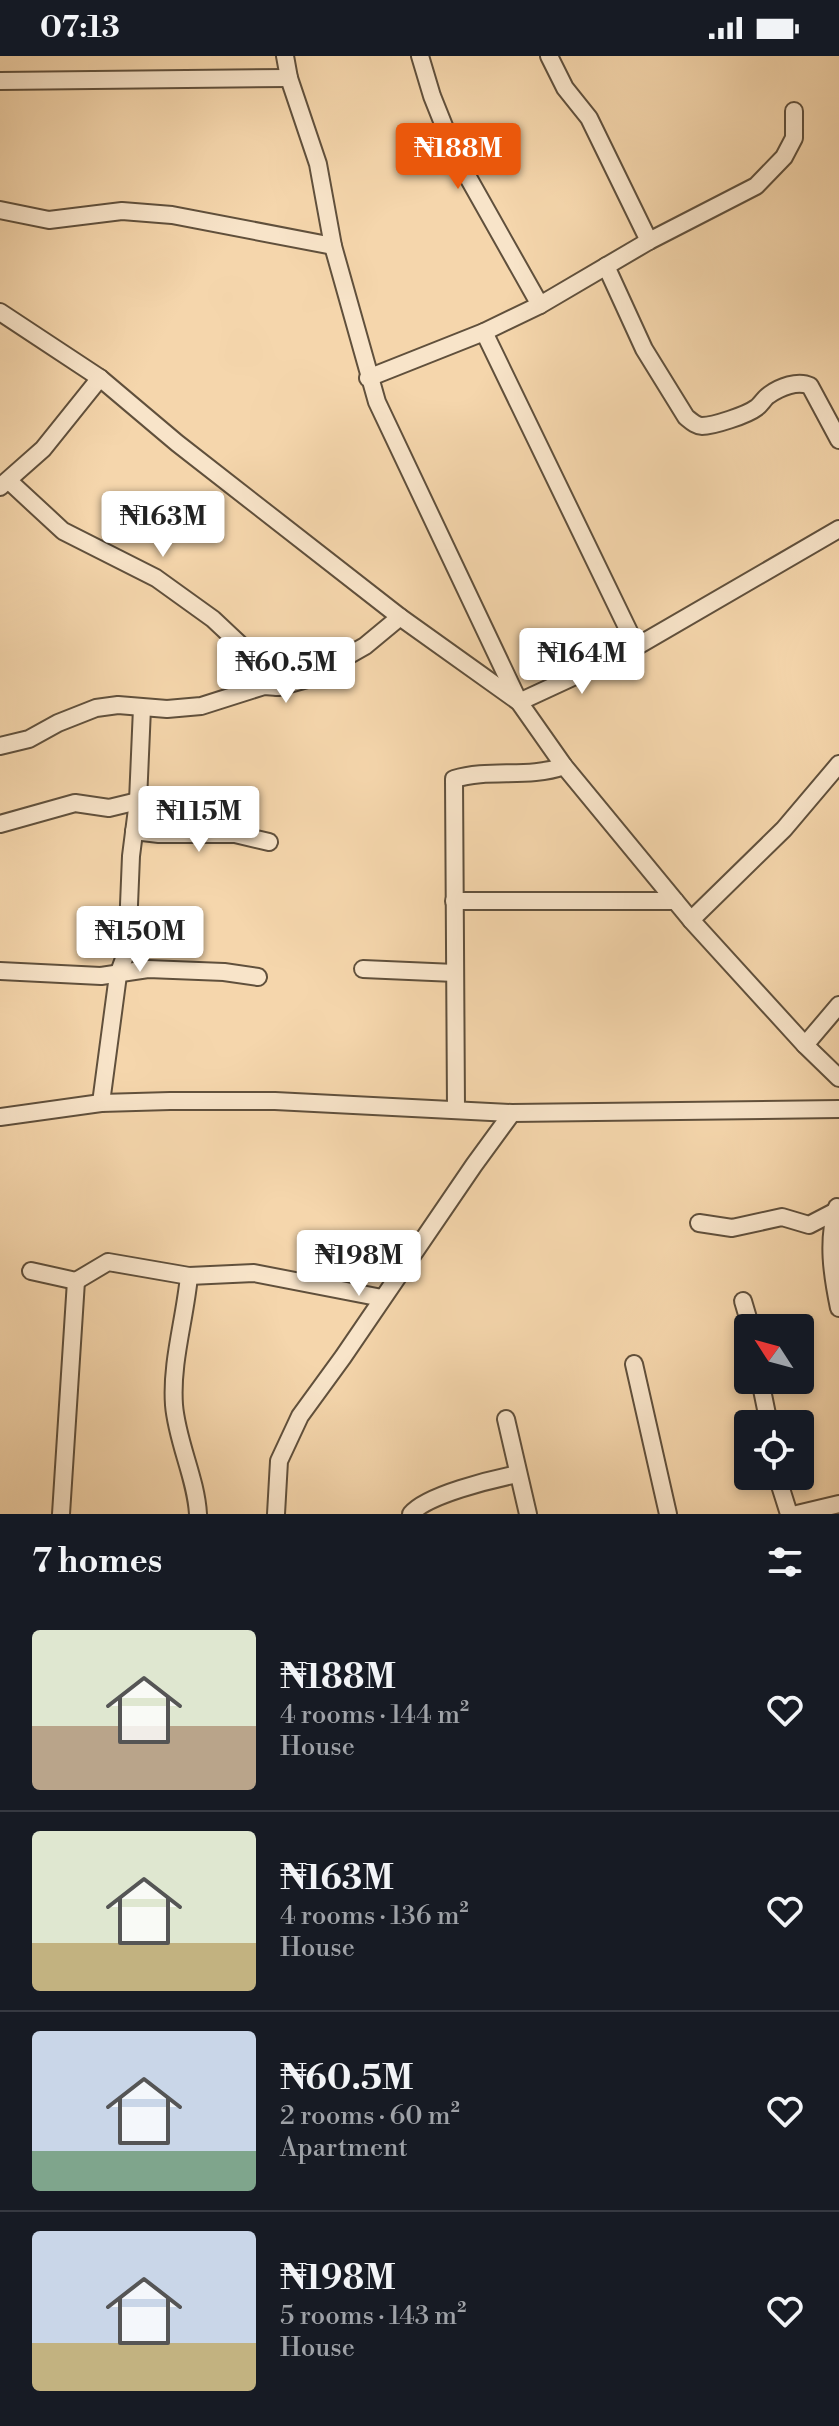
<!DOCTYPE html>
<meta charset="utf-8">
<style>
body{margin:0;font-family:"Libre Bodoni",serif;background:#20242c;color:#f1f3f6;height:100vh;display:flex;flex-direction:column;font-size:30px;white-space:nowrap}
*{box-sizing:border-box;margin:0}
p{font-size:26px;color:#9ea1a6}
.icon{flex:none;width:44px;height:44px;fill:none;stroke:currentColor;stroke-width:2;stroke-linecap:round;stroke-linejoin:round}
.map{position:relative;height:1458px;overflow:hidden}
.panel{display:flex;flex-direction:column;background:#171b24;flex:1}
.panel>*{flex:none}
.needle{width:52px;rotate:306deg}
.controls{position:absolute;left:734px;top:1258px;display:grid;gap:16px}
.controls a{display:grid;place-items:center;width:80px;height:80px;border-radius:8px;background:#171b24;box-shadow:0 4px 12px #0003;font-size:40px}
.price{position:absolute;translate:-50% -68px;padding:0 18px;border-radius:8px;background:#fff;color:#222;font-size:26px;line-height:52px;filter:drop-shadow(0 2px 4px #0008)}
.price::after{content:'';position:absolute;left:50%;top:48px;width:24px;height:18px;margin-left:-12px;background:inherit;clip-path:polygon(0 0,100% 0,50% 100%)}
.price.current{background:#ea580c;color:#fff}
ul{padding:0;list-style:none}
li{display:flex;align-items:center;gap:24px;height:200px;padding:0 32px}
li+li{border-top:2px solid #363941}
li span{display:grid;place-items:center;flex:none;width:224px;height:160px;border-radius:8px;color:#555}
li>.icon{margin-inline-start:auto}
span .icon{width:96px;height:96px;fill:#fffc;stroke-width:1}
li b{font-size:34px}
h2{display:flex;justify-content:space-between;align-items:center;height:96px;padding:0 32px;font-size:34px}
.status{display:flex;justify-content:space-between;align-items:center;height:56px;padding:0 40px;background:#171b24;direction:ltr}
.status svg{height:22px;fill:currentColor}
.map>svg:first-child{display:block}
</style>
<div class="status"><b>07:13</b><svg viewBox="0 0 49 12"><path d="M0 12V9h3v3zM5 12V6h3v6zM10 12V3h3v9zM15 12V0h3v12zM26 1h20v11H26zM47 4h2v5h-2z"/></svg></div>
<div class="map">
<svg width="839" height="1458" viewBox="0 0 839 1458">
<rect width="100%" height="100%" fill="#f5d6ac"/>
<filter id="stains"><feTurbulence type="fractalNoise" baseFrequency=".0025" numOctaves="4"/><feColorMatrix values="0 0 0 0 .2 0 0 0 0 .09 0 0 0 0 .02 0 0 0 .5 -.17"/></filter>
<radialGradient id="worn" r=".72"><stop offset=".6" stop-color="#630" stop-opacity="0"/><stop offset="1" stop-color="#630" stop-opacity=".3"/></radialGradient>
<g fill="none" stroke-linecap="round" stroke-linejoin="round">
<defs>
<g id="minor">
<polyline points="285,0 289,22 318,108 333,190 377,346 519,646 627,596 839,473"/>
<polyline points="420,0 432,40 456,100 540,249"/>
<polyline points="549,0 565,32 589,62 649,185"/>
<polyline points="0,25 289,22"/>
<polyline points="0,154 49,164 122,155 172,159 333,190"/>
<path d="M606 210 644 293 686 361C691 365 696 370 702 370 713 370 747 359 756 352 761 349 764 342 769 339 780 331 798 324 810 330L839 384"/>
<polyline points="0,256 100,322 177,387 400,561 519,646 564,710 691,864 805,989 839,1022"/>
<polyline points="484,276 636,590"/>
<polyline points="368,322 484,276 540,249 649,185 756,130 784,101 794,82 794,55"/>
<polyline points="9,425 63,475 156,522 213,563 262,609 278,631"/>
<polyline points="0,431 43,393 100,322"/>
<polyline points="0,690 29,683 58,667 96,652 118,649 167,653 201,650 264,630 278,631 307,623 365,590 400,561"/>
<polyline points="0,768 75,747 109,752 138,745"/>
<polyline points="134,775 159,778 235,778 269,786"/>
<polyline points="454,845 675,845"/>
<polyline points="691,864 784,773 839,708"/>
<polyline points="363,913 455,917"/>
<polyline points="0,915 101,920 148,913 224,916 258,921"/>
<polyline points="805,989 839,949"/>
<polyline points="101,1047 118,919 125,900 128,873 131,800 138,745 142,652"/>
<path d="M456 1053 454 723C490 712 528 723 564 710"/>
<polyline points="0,1061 101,1047 170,1045 275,1045 512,1057 839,1053"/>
<path d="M837 1151C827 1185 832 1218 839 1252"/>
<polyline points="699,1167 732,1172 782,1161 809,1169 836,1155"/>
<polyline points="31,1215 76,1225 108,1206 189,1220 254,1217 382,1242"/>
<path d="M189 1220C185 1263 171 1306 174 1349 177 1386 196 1422 198 1458"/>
<polyline points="743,1245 751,1272"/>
<polyline points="634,1308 668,1458"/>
<polyline points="760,1324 769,1368"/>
<polyline points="506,1363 528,1458"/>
<polyline points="777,1420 789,1458"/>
<polyline points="61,1458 76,1225"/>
<polyline points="276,1458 279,1405 300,1360 343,1301 474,1109 512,1057"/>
<path d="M411 1458C426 1439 493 1423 518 1418"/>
<polyline points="797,1458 839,1448"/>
</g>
</defs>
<use href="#minor" stroke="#60503c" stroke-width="20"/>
<use href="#minor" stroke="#f8e4c9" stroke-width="16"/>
</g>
<rect width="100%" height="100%" filter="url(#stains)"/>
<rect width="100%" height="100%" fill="url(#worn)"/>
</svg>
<div class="controls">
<a><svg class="needle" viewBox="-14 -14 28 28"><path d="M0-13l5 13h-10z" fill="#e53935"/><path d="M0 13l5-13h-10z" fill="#9ea1a6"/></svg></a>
<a><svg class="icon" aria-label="locate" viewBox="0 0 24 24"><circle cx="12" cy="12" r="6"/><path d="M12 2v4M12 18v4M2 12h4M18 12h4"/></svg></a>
</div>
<b class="price current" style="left:458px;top:135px">₦188M</b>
<b class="price" style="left:163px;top:503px">₦163M</b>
<b class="price" style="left:582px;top:640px">₦164M</b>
<b class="price" style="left:286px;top:649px">₦60.5M</b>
<b class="price" style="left:199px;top:798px">₦115M</b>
<b class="price" style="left:140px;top:918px">₦150M</b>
<b class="price" style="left:359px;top:1242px">₦198M</b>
</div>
<section class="panel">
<h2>7 homes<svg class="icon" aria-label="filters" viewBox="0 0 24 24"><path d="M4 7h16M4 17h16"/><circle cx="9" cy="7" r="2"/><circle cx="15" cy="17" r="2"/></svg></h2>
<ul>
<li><span style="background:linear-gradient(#dfe7d0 60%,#b9a48a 0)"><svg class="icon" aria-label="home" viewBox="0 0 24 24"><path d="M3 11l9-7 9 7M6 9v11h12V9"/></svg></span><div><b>₦188M</b><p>4 rooms · 144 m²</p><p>House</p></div><svg class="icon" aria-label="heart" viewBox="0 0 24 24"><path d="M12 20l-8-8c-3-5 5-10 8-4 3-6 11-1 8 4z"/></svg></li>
<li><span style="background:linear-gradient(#dfe7d0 70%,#c2b280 0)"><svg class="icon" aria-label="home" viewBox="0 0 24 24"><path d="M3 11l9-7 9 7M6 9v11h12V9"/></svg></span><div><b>₦163M</b><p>4 rooms · 136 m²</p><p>House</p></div><svg class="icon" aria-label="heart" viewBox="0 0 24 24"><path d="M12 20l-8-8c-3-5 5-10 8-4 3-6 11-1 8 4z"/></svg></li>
<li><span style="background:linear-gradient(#c9d6e8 75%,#7fa58c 0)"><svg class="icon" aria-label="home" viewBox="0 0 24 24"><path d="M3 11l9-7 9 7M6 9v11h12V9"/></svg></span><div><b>₦60.5M</b><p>2 rooms · 60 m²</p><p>Apartment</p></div><svg class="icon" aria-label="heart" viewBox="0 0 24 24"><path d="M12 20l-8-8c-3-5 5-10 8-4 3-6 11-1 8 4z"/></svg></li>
<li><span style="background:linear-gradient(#c9d6e8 70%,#c2b280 0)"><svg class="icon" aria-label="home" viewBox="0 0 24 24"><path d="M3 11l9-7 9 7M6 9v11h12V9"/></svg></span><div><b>₦198M</b><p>5 rooms · 143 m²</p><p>House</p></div><svg class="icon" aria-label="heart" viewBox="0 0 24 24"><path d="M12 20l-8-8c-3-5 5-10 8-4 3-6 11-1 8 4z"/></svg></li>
</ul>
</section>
